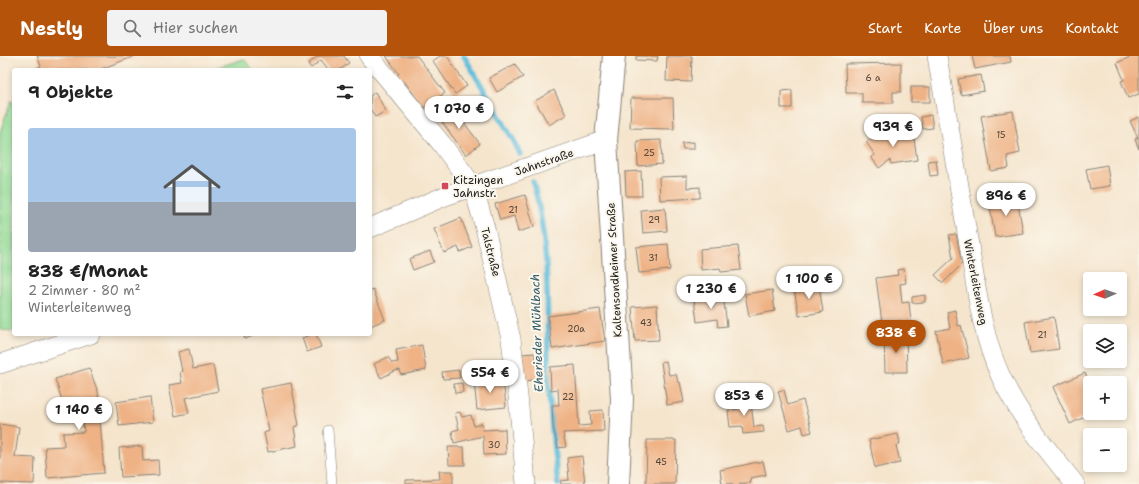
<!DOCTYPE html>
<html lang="de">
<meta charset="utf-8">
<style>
body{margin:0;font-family:"Shantell Sans",sans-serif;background:#f2f2f2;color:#222;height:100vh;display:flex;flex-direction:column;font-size:15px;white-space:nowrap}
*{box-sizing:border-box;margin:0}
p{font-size:13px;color:#767676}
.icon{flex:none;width:22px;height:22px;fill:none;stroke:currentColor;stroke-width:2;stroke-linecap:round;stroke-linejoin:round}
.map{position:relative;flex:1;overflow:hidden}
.details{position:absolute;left:12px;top:12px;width:360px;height:268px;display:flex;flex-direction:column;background:#fff;border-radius:4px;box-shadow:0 2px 6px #0003}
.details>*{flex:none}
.needle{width:26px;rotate:268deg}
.buttons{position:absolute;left:1083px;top:216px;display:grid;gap:8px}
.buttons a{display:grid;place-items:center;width:44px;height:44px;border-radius:4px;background:#fff;box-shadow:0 2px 6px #0003;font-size:20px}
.price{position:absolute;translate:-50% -34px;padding:0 9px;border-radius:14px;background:#fff;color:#222;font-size:13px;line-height:26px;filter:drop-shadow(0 1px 2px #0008)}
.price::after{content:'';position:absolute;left:50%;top:24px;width:12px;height:9px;margin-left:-6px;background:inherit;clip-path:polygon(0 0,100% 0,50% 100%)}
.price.selected{background:#b45309;color:#fff}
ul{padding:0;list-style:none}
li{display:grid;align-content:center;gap:8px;height:212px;padding:0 16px}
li+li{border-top:1px solid #e0e0e0}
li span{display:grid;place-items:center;height:124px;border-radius:4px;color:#555}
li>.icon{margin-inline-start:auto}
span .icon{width:72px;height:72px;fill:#fffc;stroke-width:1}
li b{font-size:17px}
h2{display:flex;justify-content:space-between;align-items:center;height:48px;padding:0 16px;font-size:17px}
header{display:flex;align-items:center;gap:24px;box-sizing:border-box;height:56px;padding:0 20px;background:#b45309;color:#fff}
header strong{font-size:19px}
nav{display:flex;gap:22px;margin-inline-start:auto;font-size:14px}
.search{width:280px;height:36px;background:#f2f2f2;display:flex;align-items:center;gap:10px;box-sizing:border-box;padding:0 14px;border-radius:4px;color:#767676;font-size:15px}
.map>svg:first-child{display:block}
</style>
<header>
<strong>Nestly</strong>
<div class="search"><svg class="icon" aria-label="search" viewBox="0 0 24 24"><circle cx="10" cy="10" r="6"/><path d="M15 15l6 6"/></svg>Hier suchen</div>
<nav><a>Start</a><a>Karte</a><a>Über uns</a><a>Kontakt</a></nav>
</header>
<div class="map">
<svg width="1139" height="428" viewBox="0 0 1139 428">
<rect width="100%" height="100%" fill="#fbf7ec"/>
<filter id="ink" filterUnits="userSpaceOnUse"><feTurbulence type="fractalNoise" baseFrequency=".025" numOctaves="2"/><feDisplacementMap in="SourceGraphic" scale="8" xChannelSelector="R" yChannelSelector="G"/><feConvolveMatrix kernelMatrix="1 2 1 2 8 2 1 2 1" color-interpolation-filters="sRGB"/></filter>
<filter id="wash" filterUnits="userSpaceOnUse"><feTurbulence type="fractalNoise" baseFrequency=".012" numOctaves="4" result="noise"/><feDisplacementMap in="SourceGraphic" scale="16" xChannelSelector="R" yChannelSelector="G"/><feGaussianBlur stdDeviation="0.9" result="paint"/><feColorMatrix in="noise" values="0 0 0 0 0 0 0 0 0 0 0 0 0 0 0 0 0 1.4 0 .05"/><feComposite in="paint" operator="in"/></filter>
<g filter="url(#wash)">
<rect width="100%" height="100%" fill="#f5e5cd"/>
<g fill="#93dc97" stroke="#587c5a">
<polygon points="244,3 253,14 208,14"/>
<polygon points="11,45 14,46 14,275 0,274 0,76"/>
</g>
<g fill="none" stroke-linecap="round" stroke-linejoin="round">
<g stroke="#5cbbda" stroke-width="5.5">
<polyline points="464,0 514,85 520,98"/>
<path d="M533 126C550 185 547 247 548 307 549 348 553 388 558 428"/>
</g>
</g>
<g id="blocks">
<g fill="#efb285">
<polygon points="37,0 135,0 98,14 34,14 33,13 41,10"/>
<polygon points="318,0 344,0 349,7 340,14 329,14 321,4 311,12 308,8"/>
<polygon points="386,0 417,0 445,37 424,52 404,25 401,27 396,20 399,18"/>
<polygon points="440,0 447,0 467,30 455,38 433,5"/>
<polygon points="636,0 658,0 657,5 636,4"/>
<polygon points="667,0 692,0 691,26 666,25"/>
<polygon points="972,0 1010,0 1011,6 975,13"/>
<polygon points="1132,0 1139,0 1139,38 1128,42 1121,25 1124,24 1117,7"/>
<polygon points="901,7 901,36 893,36 893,47 862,47 862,37 846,37 845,8"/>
<polygon points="515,8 523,21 497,36 489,22"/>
<polygon points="981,19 984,35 961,39 958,23"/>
<rect x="911" y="31" width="19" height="15"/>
<polygon points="554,34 566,59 549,69 535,45"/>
<polygon points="792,34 792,52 781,52 781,35"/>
<polygon points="375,36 386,55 375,61 370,53 370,40"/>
<polygon points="631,42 673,42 674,73 630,72"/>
<polygon points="451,49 480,88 466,99 437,59"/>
<polygon points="1013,55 1020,97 1007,100 1009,112 991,115 981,60"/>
<polygon points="931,59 933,72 923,73 921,61"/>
<polygon points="1139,61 1139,93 1135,83 1138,82 1130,65"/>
<polygon points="883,75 887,79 913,75 917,104 891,108 890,104 879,112 871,101 875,99 866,86"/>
<polygon points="661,84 662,108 638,110 637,85"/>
<polygon points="694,86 694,93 683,93 682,87"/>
<polygon points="936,104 938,119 930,120 928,105"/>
<polygon points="1107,109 1110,130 1090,133 1086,113"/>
<polygon points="641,115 642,140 626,140 625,116"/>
<polygon points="687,120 687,132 700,131 700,142 660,144 659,121"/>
<polygon points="525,139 534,171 518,176 514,160 500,164 495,148"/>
<polygon points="1017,140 1023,177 995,181 989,145"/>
<polygon points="665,152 667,175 643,177 641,154"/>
<polygon points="461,162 472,191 460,196 458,191 444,197 434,173"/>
<polygon points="956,178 962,208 943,227 935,219 953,202 949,179"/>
<polygon points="668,188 670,214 639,217 636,191"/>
<polygon points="738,190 741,214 721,216 720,212 701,214 700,193"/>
<polygon points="430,195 434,206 413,214 409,203"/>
<polygon points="904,213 906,227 900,228 902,247 909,246 911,266 903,267 902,265 882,267 876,222 898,219 897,214"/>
<polygon points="819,229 823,256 799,260 794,233"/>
<polygon points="373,233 385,264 370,270 370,234"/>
<polygon points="772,234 775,255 749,260 745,238"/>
<polygon points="723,239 727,270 718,271 717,263 697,266 694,243"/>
<polygon points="925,239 925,246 912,247 912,241"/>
<polygon points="657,249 659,284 635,285 632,251"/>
<polygon points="600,253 605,285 552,293 548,260"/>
<polygon points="955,254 958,270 961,269 969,302 943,308 936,275 950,272 947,256"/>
<polygon points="1054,261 1059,293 1030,297 1025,266"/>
<polygon points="243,278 258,278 245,283"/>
<polygon points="313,278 316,278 321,291 307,296 302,282"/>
<polygon points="884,279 906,279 907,316 885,316"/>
<polygon points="422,289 426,314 401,319 400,314 395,315 381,322 374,308 388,301 392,307 398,306 396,294"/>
<polygon points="189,293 193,313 213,309 218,335 185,342 189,357 175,360 169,329 182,327 180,316 182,315 178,296"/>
<polygon points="534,297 539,323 525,325 522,298"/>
<polygon points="666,305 669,319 676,318 678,326 680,326 684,346 667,349 661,306"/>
<polygon points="575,309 579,370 591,369 590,355 603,354 604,375 563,377 566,391 558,392 553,371 552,349 559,349 558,333 551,334 550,311"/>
<polygon points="89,312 98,336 104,417 47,422 45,391 64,390 63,377 84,376 81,341 63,347 55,323"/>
<polygon points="459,314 460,322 443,323 442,316"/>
<polygon points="1085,317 1090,328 1090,357 1093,357 1070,368 1053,331"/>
<polygon points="503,321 506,351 477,354 474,324"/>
<polygon points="291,327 299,369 294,371 297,390 268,396 264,377 269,375 260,333"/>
<polygon points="462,327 463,336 455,337 454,328"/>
<polygon points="784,334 788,349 803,344 812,376 804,378 802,370 789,374 778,335"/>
<polygon points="750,340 754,371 763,370 764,376 743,378 742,370 730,371 728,355 738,353 737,342"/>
<polygon points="150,341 153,366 119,370 116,346"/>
<polygon points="460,356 462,361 471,359 474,370 482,367 483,374 505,373 506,398 484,399 483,380 454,387 452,375 459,373 455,357"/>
<polygon points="0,368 19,371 15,401 35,402 34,428 0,427"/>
<polygon points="898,378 900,388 896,389 900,407 875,412 869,384"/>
<polygon points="647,384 676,384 675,428 646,428"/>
<polygon points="142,390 143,405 158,404 159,419 121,421 119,392"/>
<polygon points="448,391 464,391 465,409 449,409"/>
<polygon points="582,400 585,428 561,428 560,425 569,424 567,402"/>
<polygon points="763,405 766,419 750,422 751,427 722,428 720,414"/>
<polygon points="439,415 453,415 453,428 406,428 406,424 440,423"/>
</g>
</g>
</g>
<g filter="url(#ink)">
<use href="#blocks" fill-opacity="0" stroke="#888074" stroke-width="1"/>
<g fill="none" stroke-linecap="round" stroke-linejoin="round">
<defs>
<polyline id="service" points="328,374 332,428"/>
<g id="minor">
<polyline points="369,0 441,87 473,130 485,172 511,283 518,340 526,428"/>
<path d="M937 0C947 61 958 122 968 183 976 229 981 278 1001 321 1019 360 1048 395 1075 428"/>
<polyline points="370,172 445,140 606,84"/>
<polyline points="0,308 91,278"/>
</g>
<polyline id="secondary" points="614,0 606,84 622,343 618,428"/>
</defs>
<use href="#service" stroke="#888074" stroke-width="10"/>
<use href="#minor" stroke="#888074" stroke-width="20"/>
<use href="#secondary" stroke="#888074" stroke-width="24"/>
<use href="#service" stroke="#fff" stroke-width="9"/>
<use href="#minor" stroke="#fff" stroke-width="19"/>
<use href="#secondary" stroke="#fff" stroke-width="22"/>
</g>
</g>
<rect fill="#d1495b" stroke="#fbf7ec" stroke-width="1.5" x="441" y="126" width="8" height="8" rx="2"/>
<g text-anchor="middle" stroke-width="4" stroke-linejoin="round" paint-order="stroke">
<g font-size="9" fill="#514236">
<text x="873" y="25">6 a</text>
<text x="1001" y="82">15</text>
<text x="649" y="100">25</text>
<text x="513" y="157">21</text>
<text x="654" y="167">29</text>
<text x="653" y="205">31</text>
<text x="646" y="270">43</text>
<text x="576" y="276">20a</text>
<text x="1042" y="282">21</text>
<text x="568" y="344">22</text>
<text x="494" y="392">30</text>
<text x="661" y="409">45</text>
</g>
<g font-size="11" fill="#1c1c1c" stroke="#fbf7ec">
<text transform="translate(544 106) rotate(-19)" y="4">Jahnstraße</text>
<text transform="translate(491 196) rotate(76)" y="4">Talstraße</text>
<text transform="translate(614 214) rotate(-93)" y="4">Kaltensondheimer Straße</text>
<text transform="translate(976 226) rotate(79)" y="4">Winterleitenweg</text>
</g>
<g font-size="11" fill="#1c1c1c" stroke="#fbf7ec" text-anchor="start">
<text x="453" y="128">Kitzingen<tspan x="453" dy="13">Jahnstr.</tspan></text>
</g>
<g font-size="12" font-style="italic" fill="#365c68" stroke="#fbf7ec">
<text transform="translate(537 277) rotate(-92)" y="4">Eherieder Mühlbach</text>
</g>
</g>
</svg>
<div class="buttons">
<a><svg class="needle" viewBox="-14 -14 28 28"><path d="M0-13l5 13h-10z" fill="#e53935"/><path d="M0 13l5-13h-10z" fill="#767676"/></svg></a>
<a><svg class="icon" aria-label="layers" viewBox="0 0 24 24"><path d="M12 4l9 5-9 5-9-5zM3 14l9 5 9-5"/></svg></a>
<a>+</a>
<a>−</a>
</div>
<b class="price" style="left:459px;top:74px">1 070 €</b>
<b class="price" style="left:893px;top:92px">939 €</b>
<b class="price" style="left:1006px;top:161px">896 €</b>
<b class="price" style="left:809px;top:244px">1 100 €</b>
<b class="price" style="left:711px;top:254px">1 230 €</b>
<b class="price selected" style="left:896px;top:298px">838 €</b>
<b class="price" style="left:490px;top:338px">554 €</b>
<b class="price" style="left:744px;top:361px">853 €</b>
<b class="price" style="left:79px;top:375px">1 140 €</b>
<section class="details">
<h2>9 Objekte<svg class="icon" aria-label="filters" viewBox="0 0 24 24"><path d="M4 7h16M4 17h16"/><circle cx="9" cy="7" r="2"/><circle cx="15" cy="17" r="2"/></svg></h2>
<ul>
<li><span style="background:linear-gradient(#a9c7e8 60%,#9aa5b1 0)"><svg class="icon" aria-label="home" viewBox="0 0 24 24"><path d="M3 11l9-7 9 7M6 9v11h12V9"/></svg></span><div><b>838 €/Monat</b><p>2 Zimmer · 80 m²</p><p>Winterleitenweg</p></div></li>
</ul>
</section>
</div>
